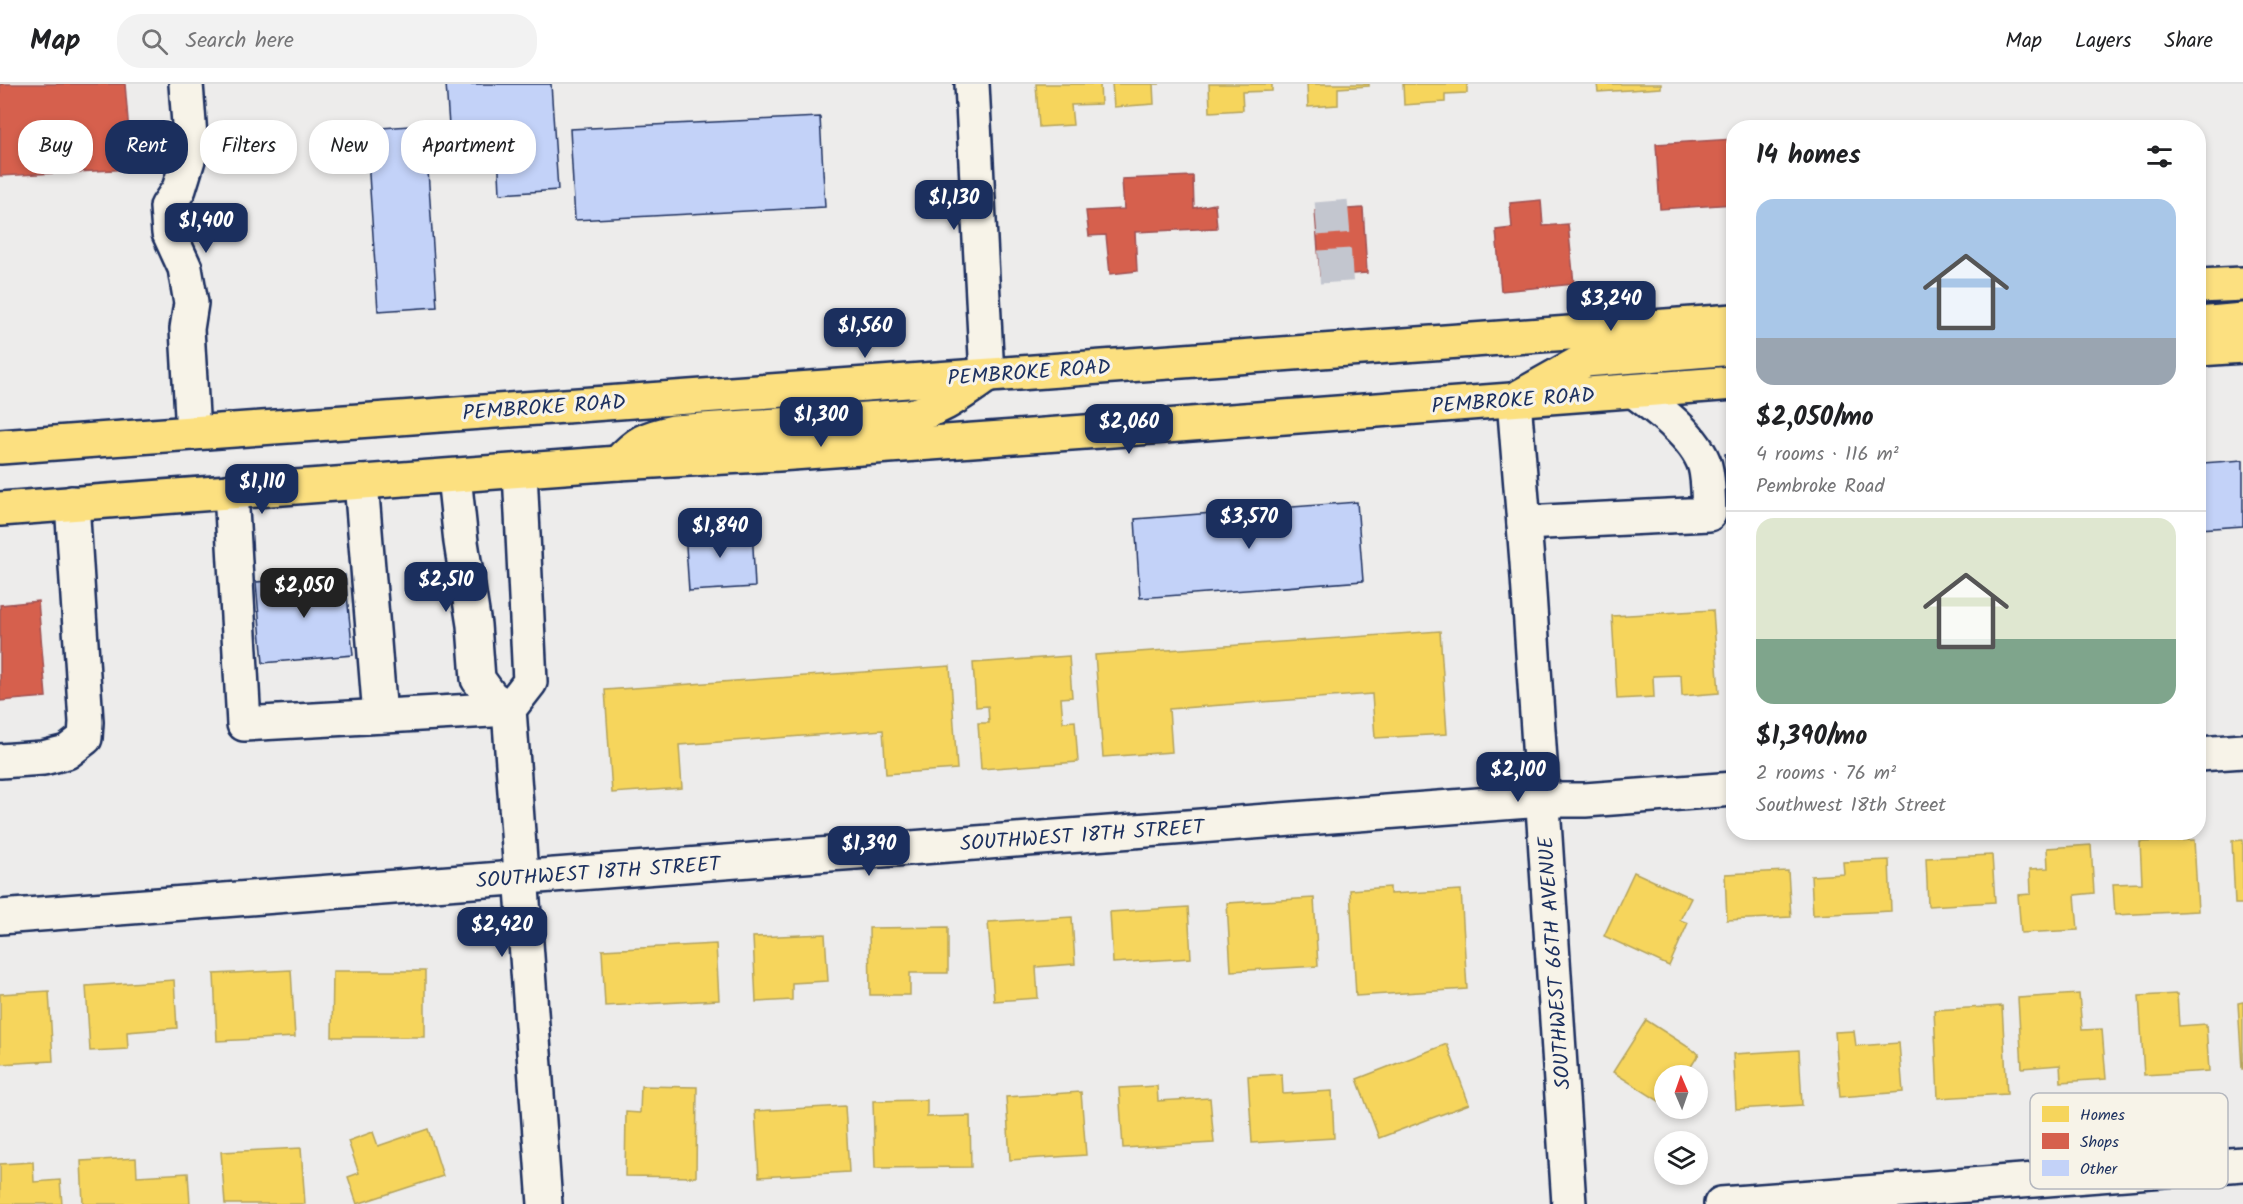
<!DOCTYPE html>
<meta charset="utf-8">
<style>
body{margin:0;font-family:Kalam,sans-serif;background:#f2f2f2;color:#202124;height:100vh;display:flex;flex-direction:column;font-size:22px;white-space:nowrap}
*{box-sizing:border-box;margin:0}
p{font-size:20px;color:#757577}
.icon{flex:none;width:33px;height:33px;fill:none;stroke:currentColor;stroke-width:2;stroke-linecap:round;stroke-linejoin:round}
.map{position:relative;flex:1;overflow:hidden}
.panel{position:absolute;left:1726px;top:36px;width:480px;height:720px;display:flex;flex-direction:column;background:#fff;border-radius:24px;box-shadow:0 3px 9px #0003}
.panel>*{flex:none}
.hud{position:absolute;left:18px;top:36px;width:570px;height:54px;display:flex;gap:12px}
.needle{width:39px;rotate:358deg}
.controls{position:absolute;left:1654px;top:981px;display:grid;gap:12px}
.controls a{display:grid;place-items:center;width:54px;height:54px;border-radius:50%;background:#fff;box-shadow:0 3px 9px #0003;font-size:30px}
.price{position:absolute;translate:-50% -51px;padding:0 14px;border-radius:12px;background:#1b2f5e;color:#fff;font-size:20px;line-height:39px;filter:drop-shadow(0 2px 3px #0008)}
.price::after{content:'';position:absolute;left:50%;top:36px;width:18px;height:14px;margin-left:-9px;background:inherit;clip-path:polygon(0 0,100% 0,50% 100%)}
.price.on{background:#222;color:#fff}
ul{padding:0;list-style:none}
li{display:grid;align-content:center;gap:12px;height:318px;padding:0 30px}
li+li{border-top:2px solid #e0e0e0}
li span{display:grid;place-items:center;height:186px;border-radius:18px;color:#555}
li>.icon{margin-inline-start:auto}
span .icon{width:108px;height:108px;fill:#fffc;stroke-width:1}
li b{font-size:26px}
h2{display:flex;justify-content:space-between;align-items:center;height:72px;padding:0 30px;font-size:26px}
.tag{padding:0 21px;border-radius:24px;background:#fff;box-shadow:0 3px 9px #0003;font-size:21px;line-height:54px}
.tag.on{background:#1b2f5e;color:#fff}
header{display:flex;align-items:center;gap:36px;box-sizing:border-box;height:84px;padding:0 30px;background:#fff;border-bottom:2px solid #e0e0e0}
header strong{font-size:28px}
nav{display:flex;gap:33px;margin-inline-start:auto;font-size:21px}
.search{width:420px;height:54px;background:#f2f2f2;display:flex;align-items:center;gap:15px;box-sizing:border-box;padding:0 21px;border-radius:24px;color:#757577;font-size:22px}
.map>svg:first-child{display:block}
</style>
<header>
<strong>Map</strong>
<div class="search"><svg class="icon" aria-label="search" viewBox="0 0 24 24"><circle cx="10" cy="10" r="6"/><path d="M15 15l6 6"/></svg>Search here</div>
<nav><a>Map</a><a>Layers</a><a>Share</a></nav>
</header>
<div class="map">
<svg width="2243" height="1120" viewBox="0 0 2243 1120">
<rect width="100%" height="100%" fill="#edeceb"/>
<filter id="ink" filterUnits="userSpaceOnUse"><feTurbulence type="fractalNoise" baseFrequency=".0167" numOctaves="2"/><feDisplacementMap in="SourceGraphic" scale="12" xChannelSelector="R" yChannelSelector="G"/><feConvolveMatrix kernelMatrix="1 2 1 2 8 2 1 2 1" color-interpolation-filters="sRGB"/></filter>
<g filter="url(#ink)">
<g fill="#f6d55c" stroke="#b4a35d" stroke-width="1.5">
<polygon points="1036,0 1100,0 1101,20 1071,21 1073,41 1039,43"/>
<polygon points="1112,0 1160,0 1153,0 1154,20 1114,23"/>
<polygon points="1209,0 1272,0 1272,7 1242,8 1243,26 1210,28"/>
<polygon points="1307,0 1369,0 1369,2 1338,4 1338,21 1308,23"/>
<polygon points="1403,0 1467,0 1467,9 1445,10 1445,18 1404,21"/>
<polygon points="1597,0 1661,0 1661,4 1598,8"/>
<polygon points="1713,526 1719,609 1682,612 1681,591 1653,592 1654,613 1617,615 1612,532"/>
<polygon points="1440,547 1447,650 1375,654 1372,610 1169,625 1172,668 1103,673 1095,571"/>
<polygon points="1069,572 1072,613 1061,614 1063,638 1075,637 1078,678 981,685 978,639 989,639 988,622 976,623 973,579"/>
<polygon points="950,582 957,685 886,690 883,646 679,661 682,704 612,709 605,606"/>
<polygon points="2194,756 2198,827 2115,831 2113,800 2142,799 2140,758"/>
<polygon points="2243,756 2243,820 2235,820 2232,757"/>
<polygon points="2091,761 2094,809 2075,811 2078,846 2021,849 2018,811 2031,810 2030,785 2048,784 2047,764"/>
<polygon points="1992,771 1995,818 1928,822 1926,774"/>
<polygon points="1889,776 1891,827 1813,831 1811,792 1844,790 1843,778"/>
<polygon points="1788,787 1791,833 1727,836 1725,790"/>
<polygon points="1634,788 1691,814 1680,836 1688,839 1669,882 1604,852"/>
<polygon points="1390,803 1390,810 1461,806 1467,905 1356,912 1350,806"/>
<polygon points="1314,814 1318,882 1231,887 1227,819"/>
<polygon points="1188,823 1191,874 1113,879 1110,828"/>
<polygon points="1072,833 1075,880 1036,883 1038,914 994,917 988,838"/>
<polygon points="948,843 948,889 910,889 910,911 870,911 869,844"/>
<polygon points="825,850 828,897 792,899 792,916 756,918 753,853"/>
<polygon points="716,860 719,916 605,922 602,866"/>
<polygon points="291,886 295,953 217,957 214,890"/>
<polygon points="333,887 425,887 425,953 332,953"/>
<polygon points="174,896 177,944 127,948 128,965 90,967 86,902"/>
<polygon points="49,907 53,977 0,980 0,910"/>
<polygon points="2079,910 2082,946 2102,945 2106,995 2061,998 2060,981 2022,984 2018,914"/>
<polygon points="2177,910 2179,942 2206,940 2209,987 2144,991 2139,912"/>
<polygon points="2243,918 2243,985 2242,985 2238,919"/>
<polygon points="2002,922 2007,1010 1938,1014 1934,926"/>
<polygon points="1646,936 1699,970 1685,992 1665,992 1665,1021 1613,988"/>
<polygon points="1854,947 1856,962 1899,959 1903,1008 1840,1013 1835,948"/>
<polygon points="1447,960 1469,1020 1379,1054 1357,995"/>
<polygon points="1799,966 1802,1021 1736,1025 1733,970"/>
<polygon points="1282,990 1283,1010 1332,1007 1334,1054 1252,1059 1248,992"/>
<polygon points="641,1002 697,1003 696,1093 625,1092 626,1028 640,1029"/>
<polygon points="1157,1002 1158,1017 1210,1014 1214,1059 1123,1064 1119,1004"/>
<polygon points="1081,1008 1086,1071 1010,1076 1006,1013"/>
<polygon points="927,1016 927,1033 970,1032 971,1083 875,1084 873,1017"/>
<polygon points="845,1022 849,1088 759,1093 755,1027"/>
<polygon points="428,1045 443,1092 357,1120 348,1093 359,1089 348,1057 373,1048 378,1062"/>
<polygon points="301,1064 305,1120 225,1120 221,1068"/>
<polygon points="136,1074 137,1092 188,1089 190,1120 83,1120 81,1077"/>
<polygon points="33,1078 34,1098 60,1096 62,1120 0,1120 0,1080"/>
</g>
<g fill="#d6604d" stroke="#9e5152" stroke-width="1.5">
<polygon points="0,0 125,0 132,85 0,92"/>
<polygon points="1734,55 1734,120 1660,125 1656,60"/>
<polygon points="1193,92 1194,124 1215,120 1217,144 1135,148 1137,187 1110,190 1106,151 1089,152 1086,127 1124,125 1122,95"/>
<polygon points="1541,116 1543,142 1568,140 1574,200 1501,207 1496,146 1512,144 1510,119"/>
<polygon points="1363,124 1367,189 1320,192 1315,127"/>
<polygon points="38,517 46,613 0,617 0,521"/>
</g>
<g fill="#c3d2f8" stroke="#1b2f5e" stroke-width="1.5">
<polygon points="446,0 551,0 558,106 500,110 498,66 451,69"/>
<polygon points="820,33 825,123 575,136 570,45"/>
<polygon points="425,41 437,223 378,227 366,45"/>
<polygon points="2199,363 2202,363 2203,379 2243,376 2243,442 2199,445"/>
<polygon points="1734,369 1734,473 1733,473 1725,370"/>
<polygon points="1357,418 1363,497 1140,514 1135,435"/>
<polygon points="752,443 755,503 689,507 685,447"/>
<polygon points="345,491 353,571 263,579 256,498"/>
</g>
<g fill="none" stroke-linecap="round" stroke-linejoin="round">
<g stroke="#c3c6cf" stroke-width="33" stroke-dasharray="33 16" stroke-linecap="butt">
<polyline points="1316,135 1364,131"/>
<polyline points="1319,183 1366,180"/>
</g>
<defs>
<g id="minor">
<polyline points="186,0 191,66 179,105 167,123 169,149 185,184 191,219 187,245 193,349"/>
<polyline points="972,0 987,292"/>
<polyline points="1514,316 1527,478 1569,1120"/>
<polyline points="520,387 530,598 509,625 545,1120"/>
<polyline points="454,392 461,458 474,541 478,595 491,613 509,625"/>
<polyline points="361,398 380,632"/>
<polyline points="231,407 244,640 509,625"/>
<path d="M1524 439 1709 430C1708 415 1709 397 1705 382 1696 353 1658 325 1634 307"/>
<polyline points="2199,670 2243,667"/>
<polyline points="0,677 43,674 67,668 85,654 86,638 72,419"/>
<polyline points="0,833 1543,716 1585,716 1734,705"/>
<polyline points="1721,1120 2243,1080"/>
</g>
<g id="major">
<polyline points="2199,202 2243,200"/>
<polyline points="2199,240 2243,236"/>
<polyline points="2199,265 2243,262"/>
<polyline points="1521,312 1585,276 1734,264"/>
<polyline points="0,363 1734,237"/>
<path d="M618 379C637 358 646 354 674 348L909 332C940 326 959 311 985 293"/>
<polyline points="0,425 618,379 779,370 1099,347 1734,299"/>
</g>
</defs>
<use href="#minor" stroke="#1b2f5e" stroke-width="38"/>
<use href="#major" stroke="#1b2f5e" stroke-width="38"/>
<use href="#minor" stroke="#f7f3e8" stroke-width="33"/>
<use href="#major" stroke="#fce080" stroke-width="33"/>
</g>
</g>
<g text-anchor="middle" stroke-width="6" stroke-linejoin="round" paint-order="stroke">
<g font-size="21" fill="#1b2f5e" stroke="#f7f3e8">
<text transform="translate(1029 288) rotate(-4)" y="7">PEMBROKE ROAD</text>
<text transform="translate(1513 316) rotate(-4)" y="7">PEMBROKE ROAD</text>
<text transform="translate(544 323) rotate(-4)" y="7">PEMBROKE ROAD</text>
<text transform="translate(1082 751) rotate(-4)" y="7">SOUTHWEST 18TH STREET</text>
<text transform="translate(598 788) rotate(-4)" y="7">SOUTHWEST 18TH STREET</text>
<text transform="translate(1554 879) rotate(-94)" y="7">SOUTHWEST 66TH AVENUE</text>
</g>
</g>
<rect x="2030" y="1009" width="198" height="96" rx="9" fill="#f7f3e8" stroke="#b5b8bf" stroke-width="1.5"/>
<rect x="2042" y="1022" width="27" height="16" fill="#f6d55c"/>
<rect x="2042" y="1049" width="27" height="16" fill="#d6604d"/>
<rect x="2042" y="1076" width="27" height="16" fill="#c3d2f8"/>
<g font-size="16" fill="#1b2f5e">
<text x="2080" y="1036">Homes</text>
<text x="2080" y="1063">Shops</text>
<text x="2080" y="1090">Other</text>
</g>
</svg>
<div class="controls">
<a><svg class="needle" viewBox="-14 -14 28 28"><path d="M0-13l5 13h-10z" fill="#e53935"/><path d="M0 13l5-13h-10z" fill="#757577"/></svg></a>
<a><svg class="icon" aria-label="layers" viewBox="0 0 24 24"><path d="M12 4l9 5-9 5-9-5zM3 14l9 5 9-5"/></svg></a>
</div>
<b class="price" style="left:954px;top:147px">$1,130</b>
<b class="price" style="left:206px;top:170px">$1,400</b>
<b class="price" style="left:1611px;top:248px">$3,240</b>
<b class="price" style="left:865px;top:275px">$1,560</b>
<b class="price" style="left:821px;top:364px">$1,300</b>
<b class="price" style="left:1129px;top:371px">$2,060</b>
<b class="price" style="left:262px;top:431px">$1,110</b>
<b class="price" style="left:1249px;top:466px">$3,570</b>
<b class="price" style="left:720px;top:475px">$1,840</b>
<b class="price" style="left:446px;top:529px">$2,510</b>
<b class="price on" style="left:304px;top:535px">$2,050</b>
<b class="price" style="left:1518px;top:719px">$2,100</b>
<b class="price" style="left:869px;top:793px">$1,390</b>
<b class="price" style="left:502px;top:874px">$2,420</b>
<div class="hud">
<a class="tag">Buy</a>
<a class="tag on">Rent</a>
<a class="tag">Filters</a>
<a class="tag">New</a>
<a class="tag">Apartment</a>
</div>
<section class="panel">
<h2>14 homes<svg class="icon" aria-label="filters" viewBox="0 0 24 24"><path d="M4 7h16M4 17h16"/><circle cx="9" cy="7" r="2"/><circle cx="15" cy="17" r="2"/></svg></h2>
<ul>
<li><span style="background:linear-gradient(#a9c7e8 75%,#9aa5b1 0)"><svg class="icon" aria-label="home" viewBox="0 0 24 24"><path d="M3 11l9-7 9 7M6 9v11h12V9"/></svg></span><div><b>$2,050/mo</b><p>4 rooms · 116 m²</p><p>Pembroke Road</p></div></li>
<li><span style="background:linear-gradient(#dfe7d0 65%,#7fa58c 0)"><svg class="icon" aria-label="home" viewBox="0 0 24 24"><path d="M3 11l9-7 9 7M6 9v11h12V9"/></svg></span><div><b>$1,390/mo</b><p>2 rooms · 76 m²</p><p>Southwest 18th Street</p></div></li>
</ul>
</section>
</div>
